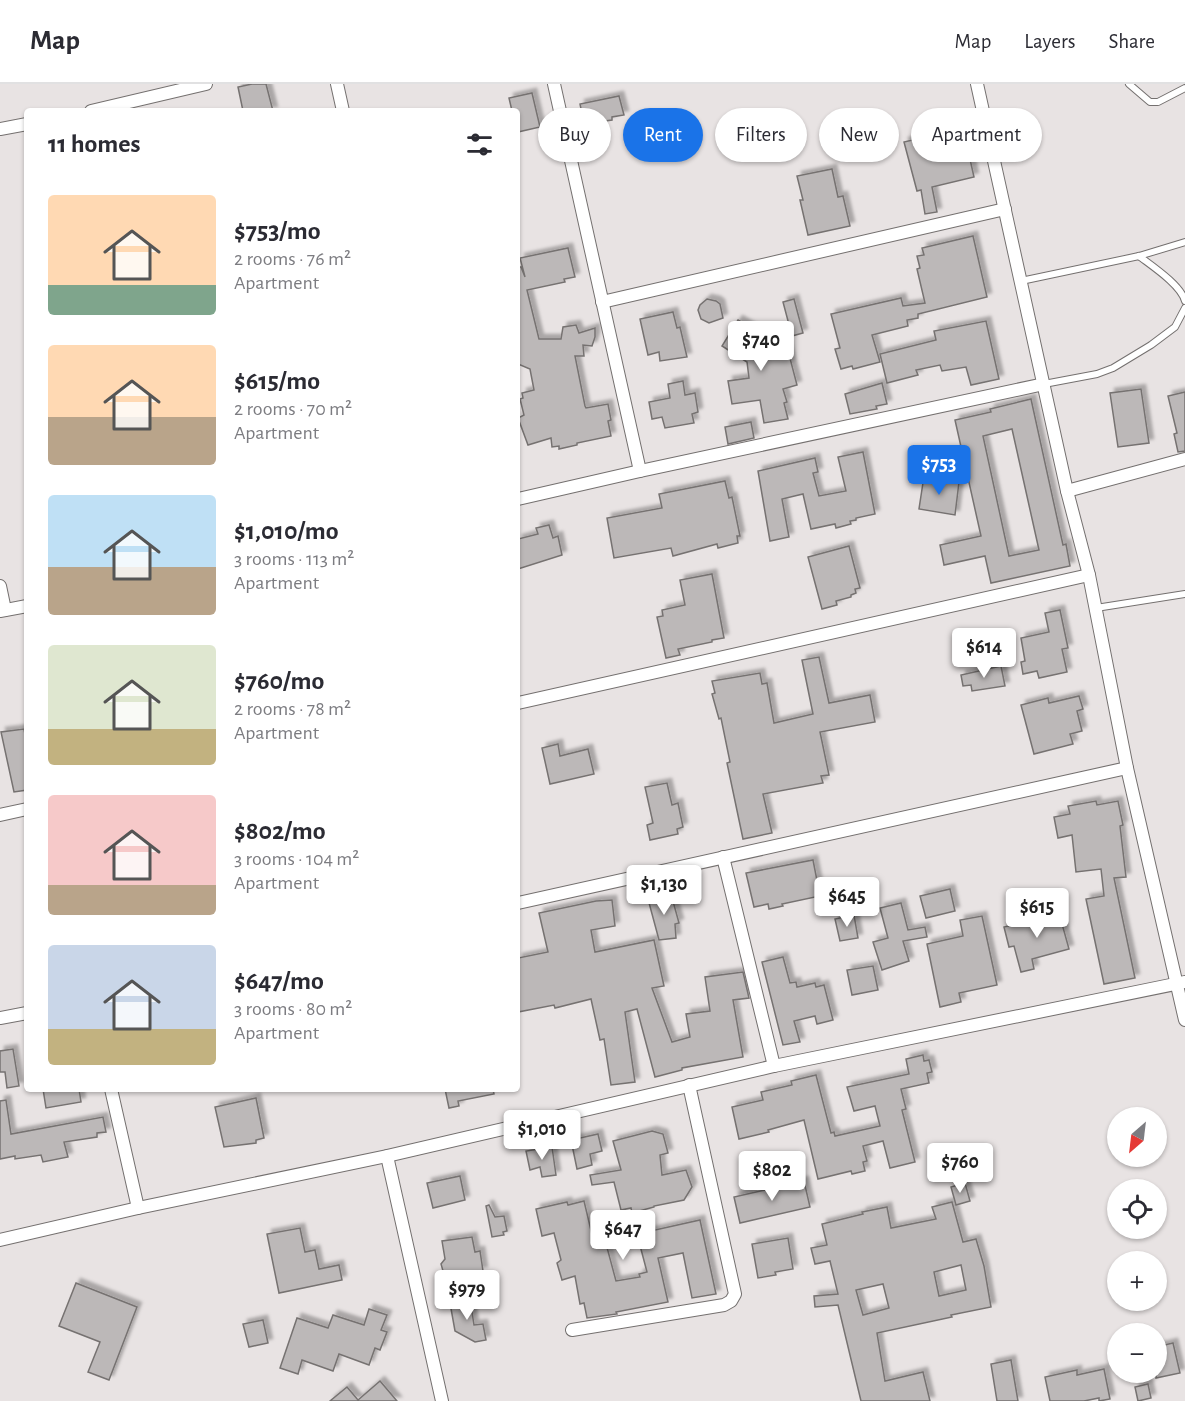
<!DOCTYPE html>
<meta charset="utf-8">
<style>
body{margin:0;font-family:"Alegreya Sans",sans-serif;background:#f7f7f7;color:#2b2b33;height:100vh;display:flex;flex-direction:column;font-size:22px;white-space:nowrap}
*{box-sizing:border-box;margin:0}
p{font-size:20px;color:#7c7c81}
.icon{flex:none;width:33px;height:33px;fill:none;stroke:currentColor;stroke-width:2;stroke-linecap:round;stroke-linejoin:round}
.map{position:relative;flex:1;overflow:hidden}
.details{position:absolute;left:24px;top:24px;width:496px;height:984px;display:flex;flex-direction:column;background:#fff;border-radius:6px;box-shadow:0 2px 4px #0004}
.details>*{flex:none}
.guide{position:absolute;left:538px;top:24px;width:556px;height:54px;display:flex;gap:12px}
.needle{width:39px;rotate:208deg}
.tools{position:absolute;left:1107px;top:1023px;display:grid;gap:12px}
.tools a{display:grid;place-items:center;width:60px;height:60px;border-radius:50%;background:#fff;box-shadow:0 2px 4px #0004;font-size:30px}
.price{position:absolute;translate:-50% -51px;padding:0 14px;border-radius:6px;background:#fff;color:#222;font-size:20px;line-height:39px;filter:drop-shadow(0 2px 3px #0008)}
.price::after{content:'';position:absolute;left:50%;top:36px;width:18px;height:14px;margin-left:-9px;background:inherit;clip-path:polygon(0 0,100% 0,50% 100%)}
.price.selected{background:#1a73e8;color:#fff}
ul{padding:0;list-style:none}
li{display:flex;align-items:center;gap:18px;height:150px;padding:0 24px}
li span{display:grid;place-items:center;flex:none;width:168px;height:120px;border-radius:6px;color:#555}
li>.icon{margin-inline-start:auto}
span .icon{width:72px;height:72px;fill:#fffc;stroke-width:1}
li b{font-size:26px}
h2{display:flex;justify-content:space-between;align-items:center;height:72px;padding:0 24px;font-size:26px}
.chip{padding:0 21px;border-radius:27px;background:#fff;box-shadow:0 2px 4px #0004;font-size:21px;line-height:54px}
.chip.selected{background:#1a73e8;color:#fff}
header{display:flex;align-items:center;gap:36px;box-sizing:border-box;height:84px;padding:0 30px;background:#fff;border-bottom:2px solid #e1e1e2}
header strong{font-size:28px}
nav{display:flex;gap:33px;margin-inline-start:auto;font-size:21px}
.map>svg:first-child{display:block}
</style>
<header>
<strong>Map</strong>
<nav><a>Map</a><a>Layers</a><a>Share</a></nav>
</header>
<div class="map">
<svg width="1185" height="1317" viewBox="0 0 1185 1317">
<defs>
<filter id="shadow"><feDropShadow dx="4.5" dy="-4.5" stdDeviation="1.5" flood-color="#0004"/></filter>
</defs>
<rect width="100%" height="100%" fill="#e8e3e3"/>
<g fill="#bcb8b8" stroke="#767271" stroke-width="1.5" fill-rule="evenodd" filter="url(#shadow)">
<polygon points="252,0 266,0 273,27 243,27 238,3"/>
<polygon points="532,9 540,43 518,48 518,27 512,27 509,14"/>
<polygon points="619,12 624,31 612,33 612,36 584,40 580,20"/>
<polygon points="771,42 777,66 756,70 751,47"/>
<polygon points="963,44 974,93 932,103 937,128 925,130 921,106 917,107 904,58"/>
<polygon points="832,85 838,113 843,112 850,142 808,151 800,116 803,116 797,92"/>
<polygon points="973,152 987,213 918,230 918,234 907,236 908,242 872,251 880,278 853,285 852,282 841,285 835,265 840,264 831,230 901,214 903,222 925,219 917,185 920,184 917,172 924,171 922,164"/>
<polygon points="568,164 575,193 564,195 565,198 527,206 539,255 561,255 563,243 576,241 579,249 595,244 595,253 592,262 583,261 584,272 575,272 585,322 586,324 608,320 611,336 608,337 611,352 577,359 577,361 559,365 559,362 552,363 551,354 528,361 518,334 524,331 520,315 523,314 522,309 534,306 530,285 518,280 518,183 521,183 525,193 520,174"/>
<polygon points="707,215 716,217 720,220 723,234 709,239 701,235 698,226 700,221"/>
<polygon points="794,215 803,249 792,252 783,218"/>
<polygon points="673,228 677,244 680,243 687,273 660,277 659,268 648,271 640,235"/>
<polygon points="738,236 757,247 753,257 786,259 797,301 783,305 787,318 784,319 788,335 764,339 760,316 732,320 728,297 749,294 747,278 722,262"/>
<polygon points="986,237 999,295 971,301 966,283 942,287 940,281 916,286 918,291 887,299 880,270 936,256 934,247"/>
<polygon points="683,297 685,311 695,309 698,328 692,330 694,339 665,344 662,333 652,335 649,318 670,314 668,300"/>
<polygon points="882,299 887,320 876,322 877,325 850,330 845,310"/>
<polygon points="1141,305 1149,359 1118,363 1110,309"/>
<polygon points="1185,308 1185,367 1178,368 1174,350 1177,349 1168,312"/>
<path d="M1031 315 1063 461 1066 460 1070 482 991 499 985 472 944 481 940 461 981 452 955 336 991 328 990 325ZM1012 345 1039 466 1009 472 983 352Z"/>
<polygon points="751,338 754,354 728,360 725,343"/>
<polygon points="863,368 875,430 856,434 856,436 850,437 851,440 836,444 835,440 811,445 803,410 782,415 789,453 770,457 758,387 815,374 818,388 813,389 819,412 846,407 838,373"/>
<polygon points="924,392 959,398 955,431 919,425"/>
<polygon points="725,397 729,414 732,413 740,452 737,452 738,459 718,464 717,460 673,472 671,464 614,474 607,434 662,424 659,410"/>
<polygon points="549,441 553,454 558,452 562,471 518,485 518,455 538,450 536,444"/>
<polygon points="849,462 860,504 855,505 856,509 851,511 851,513 836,517 837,521 822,525 808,473"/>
<polygon points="712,490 724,554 712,556 712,558 678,565 680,571 666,574 657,533 663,532 662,526 685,521 680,496"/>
<polygon points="1060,526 1068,564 1062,565 1067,588 1039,594 1037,587 1023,590 1021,578 1025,577 1021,554 1049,548 1045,529"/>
<polygon points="819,573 829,619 870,611 875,638 820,648 829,691 821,692 823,699 763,710 772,749 743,755 727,679 730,678 721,634 719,635 712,610 715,609 712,597 760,589 762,600 767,599 774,639 813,630 802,576"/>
<polygon points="1001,582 1005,602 972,607 971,601 963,602 961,591"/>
<polygon points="1079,612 1083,625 1077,627 1082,647 1070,650 1073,660 1034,670 1021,621 1048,614 1049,619"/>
<polygon points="24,645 27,660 27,706 14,708 1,648"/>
<polygon points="558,660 560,672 588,665 594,690 550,700 542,664"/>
<polygon points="667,699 672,721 678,719 683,743 677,745 678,750 650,756 647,741 653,739 645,703"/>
<polygon points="1096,717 1097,721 1118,717 1123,741 1120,742 1126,793 1114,794 1135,894 1104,900 1086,815 1104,812 1101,785 1076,788 1072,751 1058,754 1054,733 1070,730 1068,722"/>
<polygon points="813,776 820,812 782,820 783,822 769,825 768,820 754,823 746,789"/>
<polygon points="950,805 955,827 926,834 920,812"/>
<polygon points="671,810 679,839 675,840 676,854 659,856 648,815"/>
<polygon points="612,816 615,842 591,846 595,868 654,856 664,902 652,904 672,958 690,953 686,930 710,927 705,893 743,888 749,914 733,916 743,973 682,984 682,986 655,993 637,925 625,928 635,998 611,1001 604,955 600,956 591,915 555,924 554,921 518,928 518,874 548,868 539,829 596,817"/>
<polygon points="901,819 908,846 925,843 927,853 903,857 909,877 882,886 873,858 888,854 880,824"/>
<polygon points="1059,829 1069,865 1032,875 1034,885 1021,888 1014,862 1009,863 1004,843"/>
<polygon points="854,831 858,854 840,857 835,835"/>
<polygon points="982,832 997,901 959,909 961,918 940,923 927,860 963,852 960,836"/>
<polygon points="783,873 790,899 796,898 797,903 815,899 816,903 824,901 833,936 817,940 815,932 794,937 800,958 783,961 762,878"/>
<polygon points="873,882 878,906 852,911 847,886"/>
<polygon points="13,965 19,1002 7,1004 5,988 0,988 0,967"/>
<polygon points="923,971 924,977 929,976 932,988 927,989 929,999 901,1005 906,1025 902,1026 915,1078 890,1084 883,1057 863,1062 867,1077 863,1078 865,1087 852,1090 851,1087 818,1095 804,1036 768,1046 769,1048 739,1055 732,1023 763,1016 761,1008 792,1001 791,997 816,991 831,1049 834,1048 835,1052 880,1042 875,1022 854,1027 847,1003 909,990 906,975"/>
<polygon points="43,1005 79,1005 81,1018 46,1024"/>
<polygon points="445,1005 493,1005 494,1010 458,1017 459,1022 449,1024"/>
<polygon points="256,1014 264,1054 256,1056 256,1059 224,1063 215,1023"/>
<polygon points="6,1016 11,1050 103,1033 106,1048 97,1049 97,1053 64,1058 68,1073 43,1078 41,1071 15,1075 15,1072 0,1075 0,1017"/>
<polygon points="652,1047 663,1050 668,1069 660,1071 662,1091 686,1086 692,1103 684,1116 654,1122 654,1123 632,1129 631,1124 621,1126 614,1098 592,1101 590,1091 621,1086 613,1057"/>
<polygon points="598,1050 602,1067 590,1070 592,1081 577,1085 571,1056"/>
<polygon points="552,1063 556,1091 542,1093 540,1083 530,1086 526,1067"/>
<polygon points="460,1092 465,1116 433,1124 427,1099"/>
<polygon points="804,1097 810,1123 740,1139 734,1113"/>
<polygon points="965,1099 970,1117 956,1121 951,1103"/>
<polygon points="584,1117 594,1159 605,1156 616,1197 640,1193 639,1190 647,1188 637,1150 700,1136 716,1210 692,1214 683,1169 658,1174 668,1218 616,1228 617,1230 587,1234 584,1219 580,1220 575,1192 562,1196 557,1179 561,1176 554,1149 542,1152 536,1125 567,1118 568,1121"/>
<path d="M952 1118 963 1158 976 1155 984 1182 991 1223 951 1231 952 1233 877 1249 885 1297 923 1288 930 1317H861L838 1221 815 1223 814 1212 838 1210 830 1177 815 1180 811 1164 827 1161 822 1140 863 1130 862 1128 887 1123 891 1144 936 1135 932 1123ZM961 1181 966 1206 939 1212 934 1188ZM883 1200 889 1224 863 1231 856 1206Z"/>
<polygon points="489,1121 495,1133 504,1132 507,1147 503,1148 504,1151 492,1153 486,1122"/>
<polygon points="300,1144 305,1168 315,1166 319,1185 339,1181 342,1196 279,1209 267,1150"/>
<polygon points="472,1153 475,1168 480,1167 483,1187 445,1194 441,1180 445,1175 442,1157"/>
<polygon points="788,1154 793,1185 775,1188 776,1191 758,1194 752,1160"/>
<polygon points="76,1199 137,1223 109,1296 88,1288 100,1258 59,1242"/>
<polygon points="470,1215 474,1241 483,1240 486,1256 475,1258 455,1247 450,1219"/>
<polygon points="369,1225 387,1231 381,1246 387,1248 380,1266 375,1264 369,1281 339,1270 333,1287 302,1276 298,1290 280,1284 297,1234 328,1244 333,1231 364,1241"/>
<polygon points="263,1236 268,1259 249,1263 243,1240"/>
<polygon points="1173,1259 1180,1289 1156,1294 1156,1263"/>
<polygon points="1011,1276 1018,1317 997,1317 991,1280"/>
<polygon points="1104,1285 1110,1315 1099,1317 1099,1314 1084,1317 1050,1317 1045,1293 1077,1286 1077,1291"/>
<polygon points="380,1297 397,1317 330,1317 347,1303 358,1316"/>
<polygon points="1148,1300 1151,1314 1138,1317 1135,1303"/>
</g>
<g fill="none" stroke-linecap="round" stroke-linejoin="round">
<defs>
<g id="lane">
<polyline points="1129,0 1150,18 1158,18 1185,4"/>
<path d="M1139 172C1152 182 1181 201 1185 217"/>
<polyline points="1021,197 1139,172 1185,158"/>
<polyline points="1044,300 1097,290 1113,284 1151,261 1175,243 1185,224"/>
<polyline points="1096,524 1185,510"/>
</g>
<g id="street">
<polyline points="337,0 343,27"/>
<polyline points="554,0 640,387"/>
<polyline points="977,0 1067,407 1089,491 1127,684 1185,936"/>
<polyline points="91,27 206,0"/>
<polyline points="0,45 27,40"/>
<polyline points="602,218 1005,125"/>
<polyline points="1067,407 1185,375"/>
<polyline points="518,415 640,387 1044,300"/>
<polyline points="0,502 5,526"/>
<polyline points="0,527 27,522"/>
<polyline points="518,619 1089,491"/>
<polyline points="0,731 27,725"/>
<polyline points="723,773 774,982"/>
<polyline points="518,819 1127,684"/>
<polyline points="0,934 27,929"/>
<polyline points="111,1005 138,1124"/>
<polyline points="387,1072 442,1317"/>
<polyline points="0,1156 138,1124 387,1072 774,982 1185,898"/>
<polyline points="572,1246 724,1221 731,1217 735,1210 689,1001"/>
</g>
</defs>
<use href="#lane" stroke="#74706f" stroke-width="8"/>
<use href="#street" stroke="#74706f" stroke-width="14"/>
<use href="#lane" stroke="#fff" stroke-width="6"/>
<use href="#street" stroke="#fff" stroke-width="12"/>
</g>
</svg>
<div class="tools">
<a><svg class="needle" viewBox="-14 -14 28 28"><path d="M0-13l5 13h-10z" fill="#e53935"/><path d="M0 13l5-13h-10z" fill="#7c7c81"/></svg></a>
<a><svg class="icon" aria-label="locate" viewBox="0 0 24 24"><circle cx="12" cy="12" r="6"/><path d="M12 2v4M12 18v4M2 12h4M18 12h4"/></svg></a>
<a>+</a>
<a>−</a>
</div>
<b class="price" style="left:761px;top:288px">$740</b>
<b class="price selected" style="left:939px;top:412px">$753</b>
<b class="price" style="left:984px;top:595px">$614</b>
<b class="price" style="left:664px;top:832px">$1,130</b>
<b class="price" style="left:847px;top:844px">$645</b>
<b class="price" style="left:1037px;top:855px">$615</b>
<b class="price" style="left:542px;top:1077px">$1,010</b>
<b class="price" style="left:960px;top:1110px">$760</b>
<b class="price" style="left:772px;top:1118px">$802</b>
<b class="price" style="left:623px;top:1177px">$647</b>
<b class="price" style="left:467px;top:1237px">$979</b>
<div class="guide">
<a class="chip">Buy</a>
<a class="chip selected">Rent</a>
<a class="chip">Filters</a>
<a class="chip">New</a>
<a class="chip">Apartment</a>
</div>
<section class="details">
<h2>11 homes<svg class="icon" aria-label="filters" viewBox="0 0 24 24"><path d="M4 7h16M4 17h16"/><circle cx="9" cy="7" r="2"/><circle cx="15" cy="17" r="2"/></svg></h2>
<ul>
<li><span style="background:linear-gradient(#ffd9b3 75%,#7fa58c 0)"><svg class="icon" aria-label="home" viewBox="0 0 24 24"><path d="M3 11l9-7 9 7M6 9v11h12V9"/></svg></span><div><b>$753/mo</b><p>2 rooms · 76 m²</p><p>Apartment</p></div></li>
<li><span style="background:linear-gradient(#ffd9b3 60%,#b9a48a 0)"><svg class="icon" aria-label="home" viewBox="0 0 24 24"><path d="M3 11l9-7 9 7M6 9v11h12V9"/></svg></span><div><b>$615/mo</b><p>2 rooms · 70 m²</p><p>Apartment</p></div></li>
<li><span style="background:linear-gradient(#bfe0f5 60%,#b9a48a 0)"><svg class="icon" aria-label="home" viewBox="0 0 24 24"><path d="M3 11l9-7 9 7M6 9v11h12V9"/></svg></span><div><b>$1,010/mo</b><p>3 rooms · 113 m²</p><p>Apartment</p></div></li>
<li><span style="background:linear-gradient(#dfe7d0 70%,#c2b280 0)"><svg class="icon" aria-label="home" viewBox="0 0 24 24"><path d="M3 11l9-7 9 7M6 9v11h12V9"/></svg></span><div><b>$760/mo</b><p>2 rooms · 78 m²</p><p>Apartment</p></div></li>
<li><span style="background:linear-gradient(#f6c9c9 75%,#b9a48a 0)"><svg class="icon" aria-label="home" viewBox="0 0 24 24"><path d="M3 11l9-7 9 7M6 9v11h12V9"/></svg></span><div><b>$802/mo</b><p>3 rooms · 104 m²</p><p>Apartment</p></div></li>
<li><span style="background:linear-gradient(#c9d6e8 70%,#c2b280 0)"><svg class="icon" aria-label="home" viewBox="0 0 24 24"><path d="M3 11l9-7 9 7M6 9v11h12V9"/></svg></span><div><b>$647/mo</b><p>3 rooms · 80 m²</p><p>Apartment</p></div></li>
</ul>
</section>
</div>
